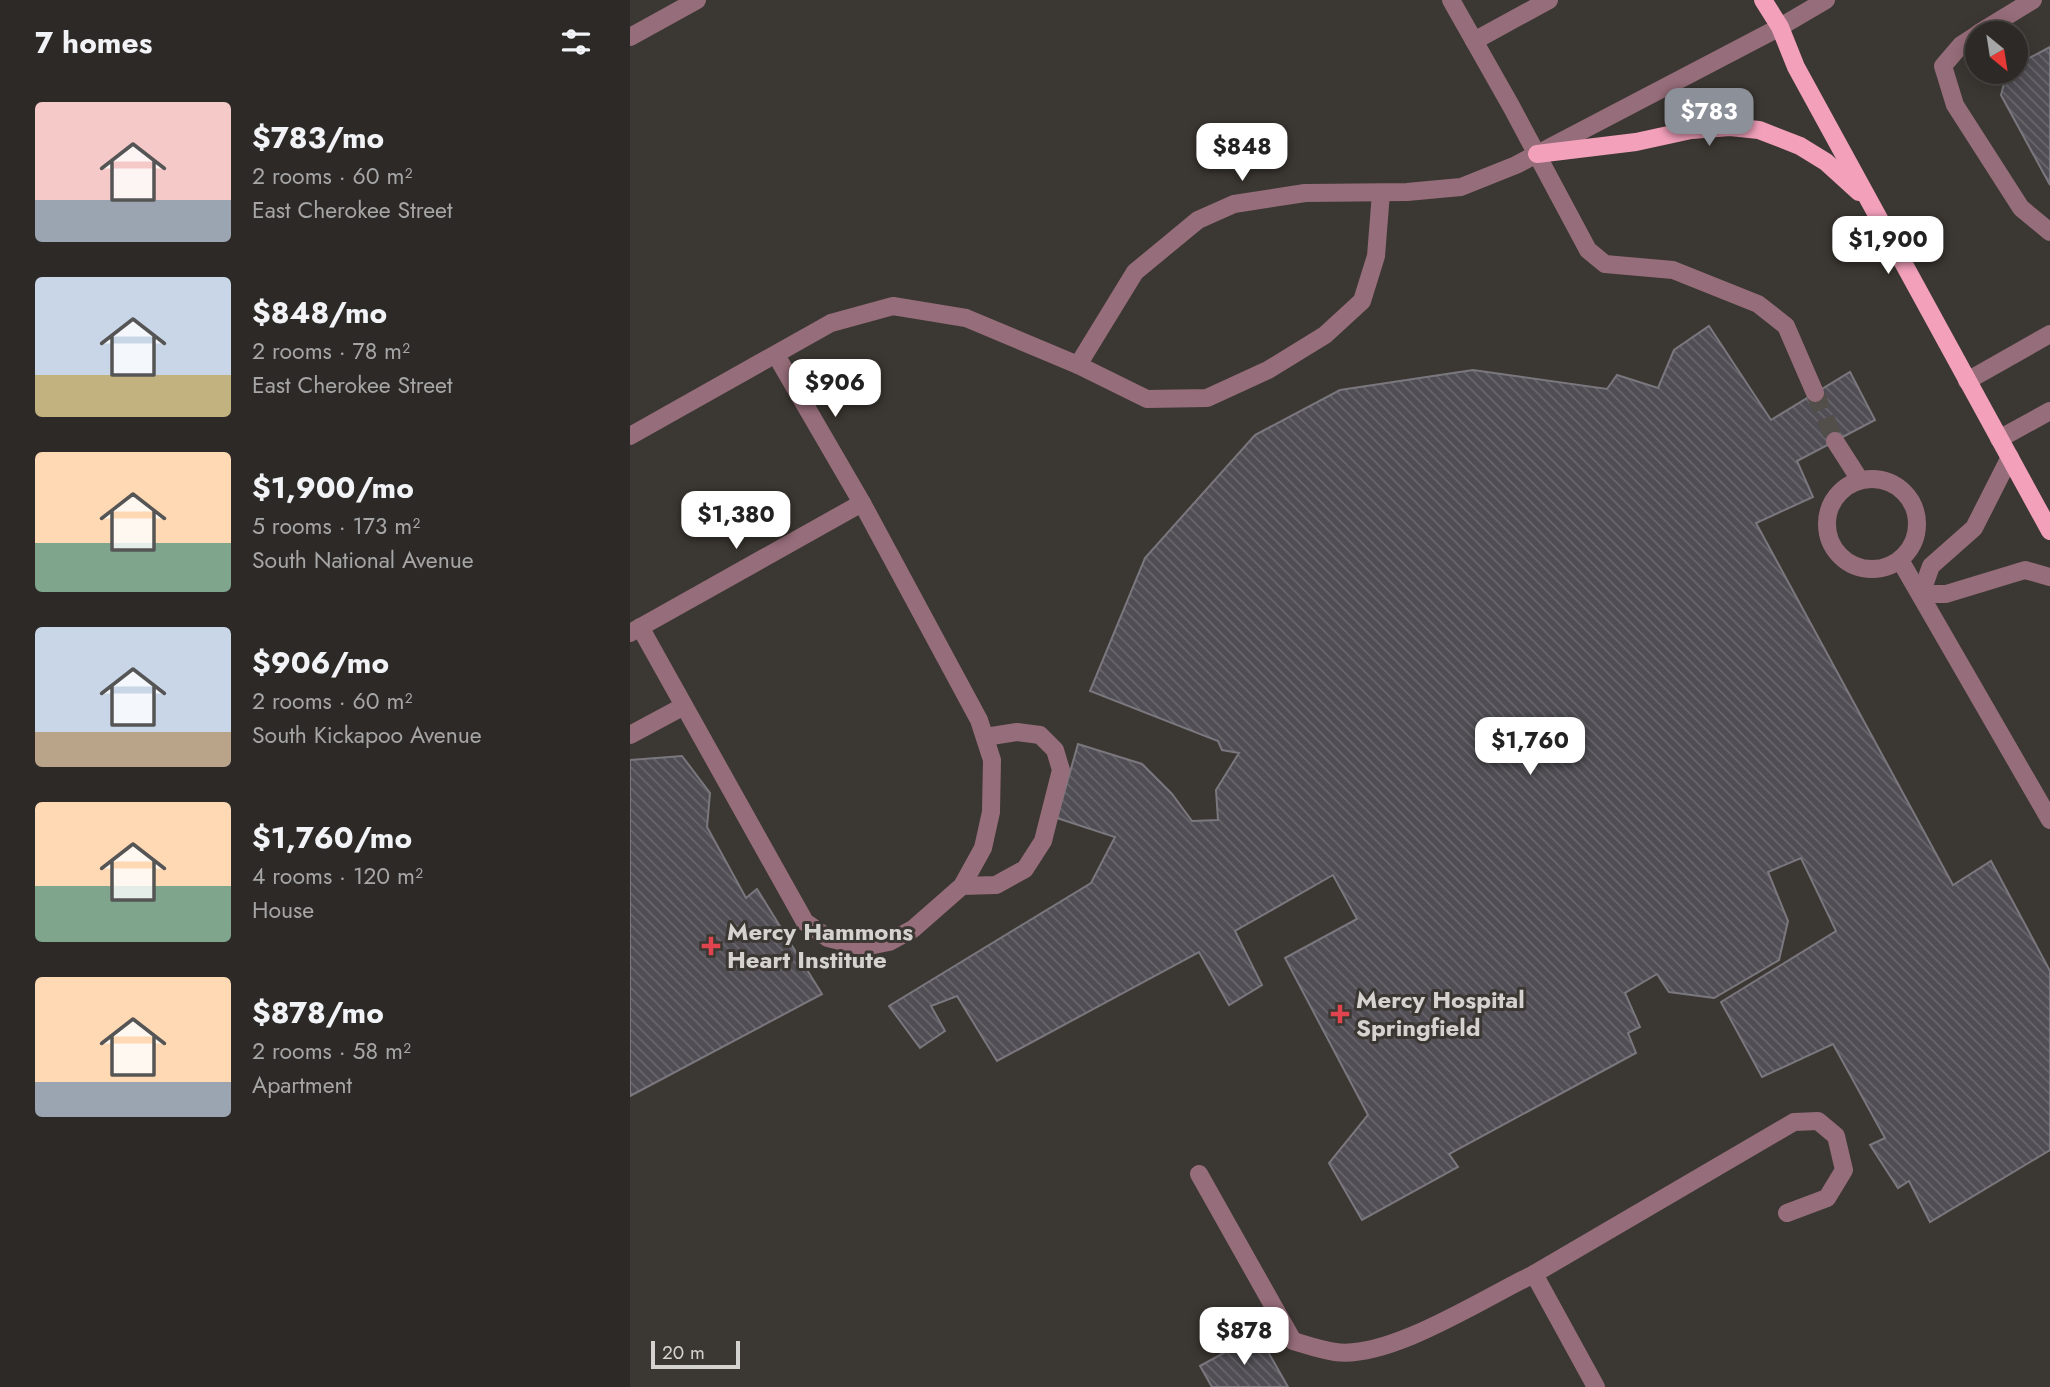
<!DOCTYPE html>
<meta charset="utf-8">
<style>
body{margin:0;font-family:Jost,sans-serif;background:#34312e;color:#f1f3f6;height:100vh;display:flex;flex-direction:column;font-size:26px;white-space:nowrap}
*{box-sizing:border-box;margin:0}
p{font-size:23px;color:#a6a6a7}
.icon{flex:none;width:38px;height:38px;fill:none;stroke:currentColor;stroke-width:2;stroke-linecap:round;stroke-linejoin:round}
.map{position:relative;flex:1;overflow:hidden}
.details{display:flex;flex-direction:column;background:#2c2926;width:630px}
.details>*{flex:none}
.needle{width:46px;rotate:150deg}
.fabs{position:absolute;left:1335px;top:21px;display:grid;gap:14px}
.fabs a{display:grid;place-items:center;width:63px;height:63px;border-radius:50%;background:#2c2926;box-shadow:0 4px 18px #0003,0 0 0 2px #484543;font-size:35px}
.scale{position:absolute;left:21px;bottom:18px;width:89px;box-sizing:border-box;padding-left:7px;border:4px solid #d5d3d0;border-top:0;font-size:19px;line-height:24px;white-space:nowrap;color:#d5d3d0;-webkit-text-stroke:5px #3b3732;paint-order:stroke}
.price{position:absolute;translate:-50% -60px;padding:0 16px;border-radius:14px;background:#fff;color:#222;font-size:23px;line-height:46px;filter:drop-shadow(0 2px 4px #0008)}
.price::after{content:'';position:absolute;left:50%;top:42px;width:21px;height:16px;margin-left:-10px;background:inherit;clip-path:polygon(0 0,100% 0,50% 100%)}
.price.active{background:#8c9099;color:#fff}
ul{padding:0;list-style:none}
li{display:flex;align-items:center;gap:21px;height:175px;padding:0 35px}
li span{display:grid;place-items:center;flex:none;width:196px;height:140px;border-radius:7px;color:#555}
li>.icon{margin-inline-start:auto}
span .icon{width:84px;height:84px;fill:#fffc;stroke-width:1}
li b{font-size:30px}
h2{display:flex;justify-content:space-between;align-items:center;height:84px;padding:0 35px;font-size:30px}
main{display:flex;flex:1;min-height:0}
.map>svg:first-child{display:block}
</style>
<main>
<section class="details">
<h2>7 homes<svg class="icon" aria-label="filters" viewBox="0 0 24 24"><path d="M4 7h16M4 17h16"/><circle cx="9" cy="7" r="2"/><circle cx="15" cy="17" r="2"/></svg></h2>
<ul>
<li><span style="background:linear-gradient(#f6c9c9 70%,#9aa5b1 0)"><svg class="icon" aria-label="home" viewBox="0 0 24 24"><path d="M3 11l9-7 9 7M6 9v11h12V9"/></svg></span><div><b>$783/mo</b><p>2 rooms · 60 m²</p><p>East Cherokee Street</p></div></li>
<li><span style="background:linear-gradient(#c9d6e8 70%,#c2b280 0)"><svg class="icon" aria-label="home" viewBox="0 0 24 24"><path d="M3 11l9-7 9 7M6 9v11h12V9"/></svg></span><div><b>$848/mo</b><p>2 rooms · 78 m²</p><p>East Cherokee Street</p></div></li>
<li><span style="background:linear-gradient(#ffd9b3 65%,#7fa58c 0)"><svg class="icon" aria-label="home" viewBox="0 0 24 24"><path d="M3 11l9-7 9 7M6 9v11h12V9"/></svg></span><div><b>$1,900/mo</b><p>5 rooms · 173 m²</p><p>South National Avenue</p></div></li>
<li><span style="background:linear-gradient(#c9d6e8 75%,#b9a48a 0)"><svg class="icon" aria-label="home" viewBox="0 0 24 24"><path d="M3 11l9-7 9 7M6 9v11h12V9"/></svg></span><div><b>$906/mo</b><p>2 rooms · 60 m²</p><p>South Kickapoo Avenue</p></div></li>
<li><span style="background:linear-gradient(#ffd9b3 60%,#7fa58c 0)"><svg class="icon" aria-label="home" viewBox="0 0 24 24"><path d="M3 11l9-7 9 7M6 9v11h12V9"/></svg></span><div><b>$1,760/mo</b><p>4 rooms · 120 m²</p><p>House</p></div></li>
<li><span style="background:linear-gradient(#ffd9b3 75%,#9aa5b1 0)"><svg class="icon" aria-label="home" viewBox="0 0 24 24"><path d="M3 11l9-7 9 7M6 9v11h12V9"/></svg></span><div><b>$878/mo</b><p>2 rooms · 58 m²</p><p>Apartment</p></div></li>
</ul>
</section>
<div class="map">
<svg width="1420" height="1387" viewBox="0 0 1420 1387">
<defs>
<pattern id="building-back-hatch" width="6" height="6" patternUnits="userSpaceOnUse" patternTransform="scale(1.75)"><rect width="6" height="6" fill="#504e54"/><path d="M-1 5l2 2M0 0l6 6M5-1l2 2" fill="none" stroke="#68676c"/></pattern>
</defs>
<rect width="100%" height="100%" fill="#3b3732"/>
<g fill="url(#building-back-hatch)" stroke="#7a787e" stroke-width="2">
<polygon points="1420,47 1420,185 1371,95 1377,72 1386,72 1386,65"/>
<polygon points="1079,326 1141,420 1220,372 1245,420 1167,461 1183,497 1126,523 1323,885 1361,861 1420,971 1420,1150 1300,1222 1279,1181 1268,1188 1240,1145 1255,1138 1203,1044 1132,1077 1091,1002 1206,931 1171,858 1138,872 1158,921 1149,960 1084,998 1039,992 1027,974 995,993 1010,1027 998,1033 1006,1053 819,1154 828,1167 732,1220 699,1163 738,1115 655,958 727,919 703,875 605,931 632,985 599,1005 569,952 367,1061 327,996 301,1006 315,1031 290,1048 259,1006 461,883 485,837 427,818 448,744 512,764 542,794 562,821 588,820 586,790 609,753 592,750 588,741 460,691 515,558 625,435 710,390 843,370 977,389 987,375 1028,388 1044,350"/>
<polygon points="52,756 80,793 77,827 116,898 127,889 192,994 0,1096 0,760"/>
<polygon points="628,1334 658,1387 582,1387 570,1366"/>
</g>
<g fill="none" stroke-linecap="round" stroke-linejoin="round">
<polyline stroke="#524e4a" stroke-width="18" stroke-dasharray="18 9" stroke-linecap="butt" points="1185,393 1205,441"/>
<g stroke="#966d7a" stroke-width="18">
<polyline points="821,0 881,106 958,250 975,264 1043,270 1128,304 1156,326 1185,393"/>
<polyline points="1349,33 1403,0"/>
<polyline points="1348,34 1331,45 1313,66 1325,105 1391,208 1420,232"/>
<polyline points="0,37 67,0"/>
<polyline points="844,41 919,0"/>
<polyline points="448,365 517,399 577,398 638,370 695,335 732,301 746,256 751,193"/>
<polyline points="1337,381 1420,334"/>
<polyline points="0,436 201,323 263,306 336,318 448,365 505,272 568,220 604,204 675,193 777,192 831,187 886,165 1150,27 1196,0"/>
<polyline points="1369,439 1420,411"/>
<polyline points="1205,441 1230,480"/>
<circle cx="1242" cy="524" r="45"/>
<polyline points="1270,560 1420,820"/>
<polyline points="1291,594 1301,566 1344,528 1380,457"/>
<polyline points="1291,594 1316,594 1395,570 1420,577"/>
<polyline points="10,627 175,922 198,938 234,947 259,942 283,929 332,886 353,848 361,812 362,760 349,720 232,503 146,355"/>
<polyline points="0,633 232,503"/>
<polyline points="0,735 54,706"/>
<polyline points="332,886 366,885 395,869 413,841 431,770 425,750 410,735 387,732 355,737"/>
<path d="M569 1174 663 1341C677 1345 691 1350 705 1352 759 1360 854 1298 904 1274L966 1387"/>
<polyline points="904,1274 1164,1122 1188,1121 1206,1136 1214,1170 1197,1198 1157,1213"/>
</g>
<g stroke="#f3a0bb" stroke-width="18">
<polyline points="1133,0 1150,27 1166,67 1420,531"/>
<polyline points="907,154 1006,142 1061,130 1100,127 1129,130 1170,146 1196,162 1229,192"/>
</g>
</g>
<g fill="#e0444e" stroke="#3b3732" stroke-width="2.5">
<path d="M77.5 935.5h7v7h7v7h-7v7h-7v-7h-7v-7h7z"/>
<path d="M706.5 1003.5h7v7h7v7h-7v7h-7v-7h-7v-7h7z"/>
</g>
<g text-anchor="middle" stroke-width="6" stroke-linejoin="round" paint-order="stroke">
<g font-size="24" font-weight="bold" fill="#d5d3d0" stroke="#3b3732" text-anchor="start">
<text x="97" y="940">Mercy Hammons<tspan x="97" dy="28">Heart Institute</tspan></text>
<text x="726" y="1008">Mercy Hospital<tspan x="726" dy="28">Springfield</tspan></text>
</g>
</g>
</svg>
<div class="fabs">
<a><svg class="needle" viewBox="-14 -14 28 28"><path d="M0-13l5 13h-10z" fill="#e53935"/><path d="M0 13l5-13h-10z" fill="#a6a6a7"/></svg></a>
</div>
<div class="scale">20 m</div>
<b class="price active" style="left:1079px;top:148px">$783</b>
<b class="price" style="left:612px;top:183px">$848</b>
<b class="price" style="left:1258px;top:276px">$1,900</b>
<b class="price" style="left:205px;top:419px">$906</b>
<b class="price" style="left:106px;top:551px">$1,380</b>
<b class="price" style="left:900px;top:777px">$1,760</b>
<b class="price" style="left:614px;top:1367px">$878</b>
</div>
</main>
